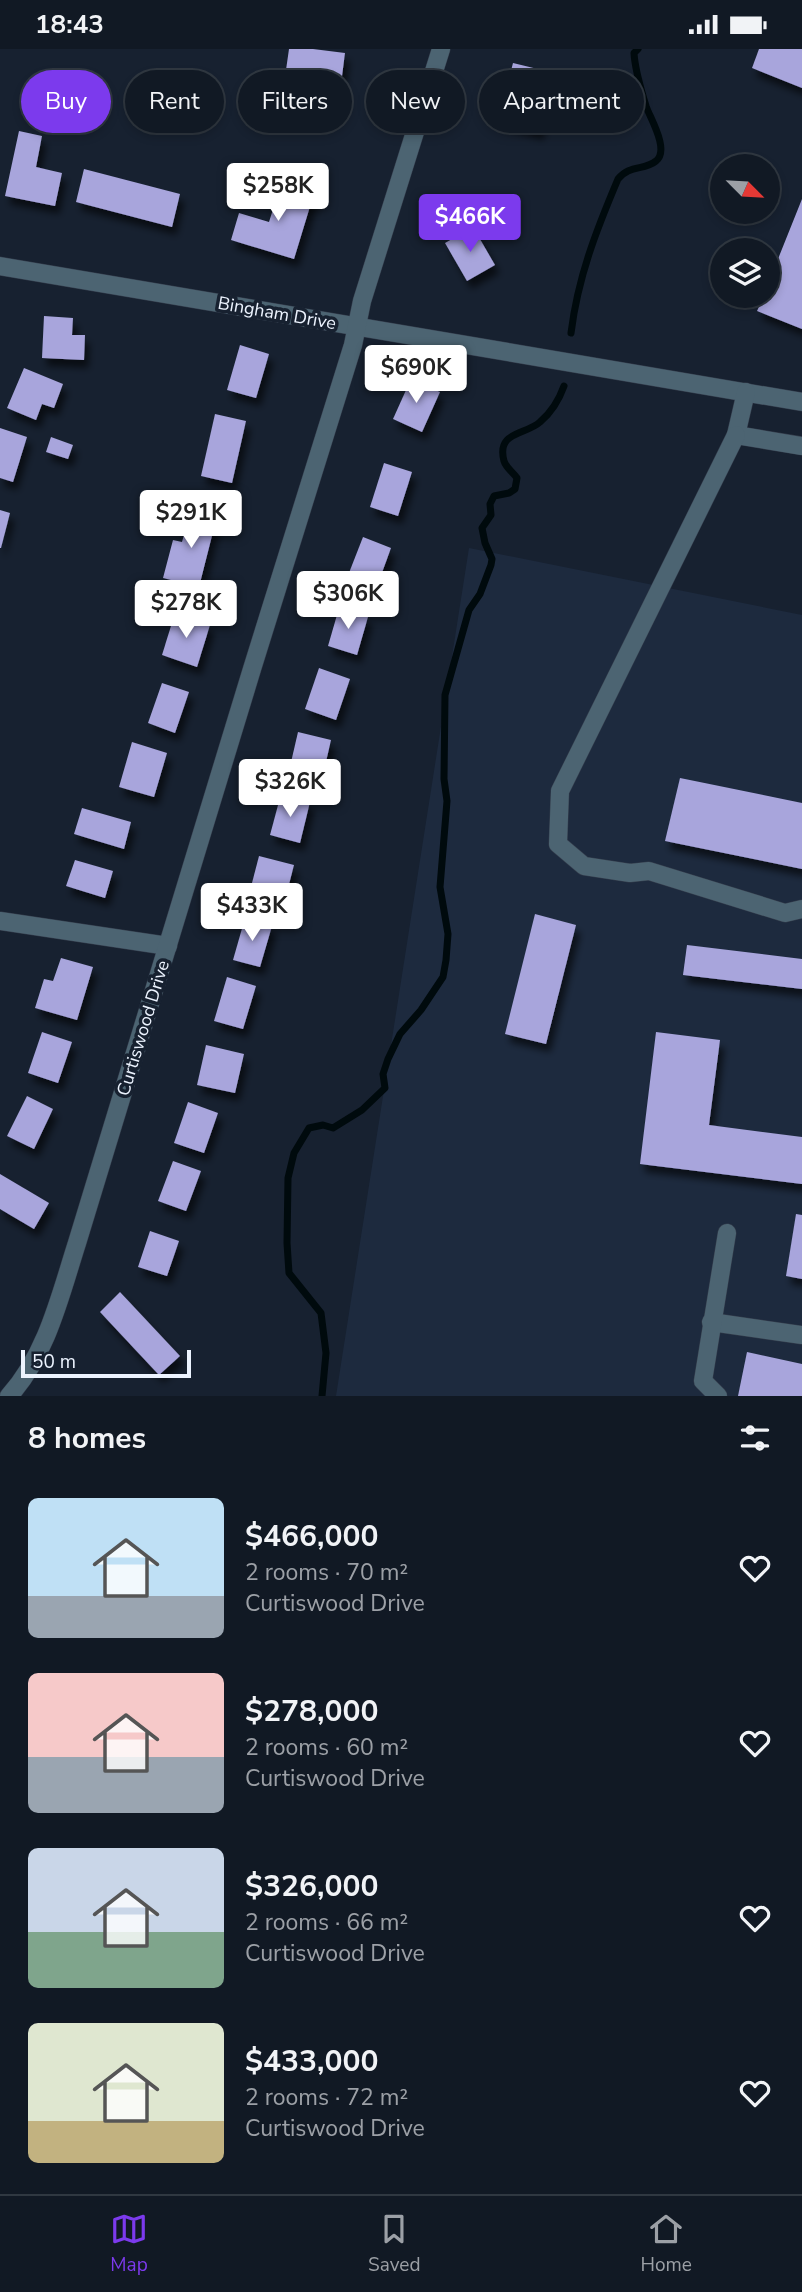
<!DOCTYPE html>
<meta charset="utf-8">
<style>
body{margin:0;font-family:"Nunito Sans",sans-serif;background:#1a222c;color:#f1f3f6;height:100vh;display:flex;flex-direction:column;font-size:26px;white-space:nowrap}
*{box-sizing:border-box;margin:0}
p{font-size:23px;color:#9ca0a6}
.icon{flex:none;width:38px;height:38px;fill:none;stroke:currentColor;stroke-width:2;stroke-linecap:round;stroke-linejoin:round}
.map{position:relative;height:1347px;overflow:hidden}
.details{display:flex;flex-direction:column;background:#111924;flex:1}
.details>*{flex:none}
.hud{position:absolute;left:21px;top:21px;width:761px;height:63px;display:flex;gap:14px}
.needle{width:46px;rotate:114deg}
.controls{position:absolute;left:710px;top:105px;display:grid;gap:14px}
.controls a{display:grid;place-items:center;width:70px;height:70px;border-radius:50%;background:#111924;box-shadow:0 4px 10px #0003,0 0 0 2px #303841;font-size:35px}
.scale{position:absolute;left:21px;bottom:18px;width:170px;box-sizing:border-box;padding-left:7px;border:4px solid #ecf3fe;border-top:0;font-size:19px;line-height:24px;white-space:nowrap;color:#ecf3fe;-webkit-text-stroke:5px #172130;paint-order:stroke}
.price{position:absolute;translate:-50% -60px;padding:0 16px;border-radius:7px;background:#fff;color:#222;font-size:23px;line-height:46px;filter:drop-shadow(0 2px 4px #0008)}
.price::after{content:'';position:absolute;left:50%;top:42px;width:21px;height:16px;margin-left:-10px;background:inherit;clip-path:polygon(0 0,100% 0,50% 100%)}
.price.selected{background:#7c3aed;color:#fff}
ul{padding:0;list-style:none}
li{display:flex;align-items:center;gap:21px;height:175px;padding:0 28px}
li span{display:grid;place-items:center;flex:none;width:196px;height:140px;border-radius:10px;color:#555}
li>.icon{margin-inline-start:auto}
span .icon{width:84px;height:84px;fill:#fffc;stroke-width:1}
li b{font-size:30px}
h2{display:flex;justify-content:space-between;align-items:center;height:84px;padding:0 28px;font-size:30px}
.tag{padding:0 24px;border-radius:32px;background:#111924;box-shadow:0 4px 10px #0003,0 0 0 2px #303841;font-size:24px;line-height:63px}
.tag.selected{background:#7c3aed;color:#fff}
.status{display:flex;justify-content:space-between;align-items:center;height:49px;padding:0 35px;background:#111924;direction:ltr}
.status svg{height:19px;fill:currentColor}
.menu{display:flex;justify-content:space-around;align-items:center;height:98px;border-top:2px solid #303841;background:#111924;font-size:19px;color:#9ca0a6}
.menu a{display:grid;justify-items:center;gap:4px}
.menu .selected{color:#7c3aed}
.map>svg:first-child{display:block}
</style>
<div class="status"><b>18:43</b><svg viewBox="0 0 49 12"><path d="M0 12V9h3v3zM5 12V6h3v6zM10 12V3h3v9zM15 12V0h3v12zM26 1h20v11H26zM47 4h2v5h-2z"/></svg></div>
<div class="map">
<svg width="802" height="1347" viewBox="0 0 802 1347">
<defs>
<filter id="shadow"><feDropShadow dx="4.5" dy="8" stdDeviation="3.5" flood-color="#0009"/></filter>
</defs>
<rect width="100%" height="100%" fill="#172130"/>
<polygon fill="#1d2a3e" points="469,499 802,566 802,1347 336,1347"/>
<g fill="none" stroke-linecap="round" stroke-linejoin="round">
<g stroke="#000a0d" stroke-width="7">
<path d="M571 284C578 228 596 182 618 130 630 115 644 122 656 112 670 101 650 69 646 57 641 40 635 22 634 4L638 0"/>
<path d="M322 1347 326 1304 321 1264 289 1224 287 1194 288 1129 294 1104 309 1079 323 1076 333 1079 362 1061 385 1039 383 1025 388 1010 400 985 421 961 443 928 446 911 448 885 440 838 447 752 444 730 445 646 469 561 480 545 491 516 492 510 485 494 482 479 491 466 490 455 494 447 509 444 515 440 517 429C513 423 506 419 504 412 496 382 526 386 540 373 552 363 559 351 564 337"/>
</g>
</g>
<g fill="#a8a5dc" filter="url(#shadow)">
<polygon points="289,0 313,0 345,4 342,27 322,25 318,54 282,49"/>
<polygon points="759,0 802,0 802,39 752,19"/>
<polygon points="513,14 550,23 541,58 545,59 539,83 498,72"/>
<polygon points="19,82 42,87 36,118 62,124 55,157 5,147"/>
<polygon points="84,120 180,145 172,178 76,153"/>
<polygon points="282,132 315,141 294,210 231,191 239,164 269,173"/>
<polygon points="802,150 802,280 757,262 764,247 768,247 768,235"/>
<polygon points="473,178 495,216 467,232 445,194"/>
<polygon points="44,267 73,269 72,286 85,286 84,311 42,309"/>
<polygon points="240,296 269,305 256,349 227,341"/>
<polygon points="24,319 63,335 54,359 42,355 36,371 7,359"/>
<polygon points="411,330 440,343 422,383 393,370"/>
<polygon points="215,365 246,372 232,434 201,427"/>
<polygon points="0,379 27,388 13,433 0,429"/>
<polygon points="51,388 73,396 68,410 46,403"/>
<polygon points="384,414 412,423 398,467 370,458"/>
<polygon points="191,460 217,467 199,538 163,529 173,491 182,493"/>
<polygon points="0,461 10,464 1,499 0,499"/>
<polygon points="363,488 391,499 376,540 347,529"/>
<polygon points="339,559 368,568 357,606 328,597"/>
<polygon points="175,564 210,576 197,618 162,606"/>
<polygon points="319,619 350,630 336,671 305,660"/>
<polygon points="162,634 189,643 175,684 148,674"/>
<polygon points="298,683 331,691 322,730 289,722"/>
<polygon points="132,693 167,704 154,748 119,738"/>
<polygon points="680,729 802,754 802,820 665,792"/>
<polygon points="281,745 310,753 300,794 270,786"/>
<polygon points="82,759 131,773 124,800 74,785"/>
<polygon points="259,807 294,816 287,843 252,834"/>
<polygon points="75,811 113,822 105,849 66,837"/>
<polygon points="535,865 576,876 546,995 505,985"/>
<polygon points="245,869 272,877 260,918 233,911"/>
<polygon points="687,896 802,910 802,940 683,926"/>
<polygon points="61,909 93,918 77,971 35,959 44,930 53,932"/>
<polygon points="227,928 256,937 243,980 214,972"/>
<polygon points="42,983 72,993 58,1034 28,1024"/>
<polygon points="656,983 720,991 709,1076 802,1088 802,1135 640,1115"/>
<polygon points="206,996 244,1005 235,1044 197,1036"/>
<polygon points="27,1047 53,1060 34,1100 7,1087"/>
<polygon points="188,1053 218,1064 204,1104 174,1094"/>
<polygon points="173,1112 201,1122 186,1162 158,1152"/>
<polygon points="0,1125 49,1154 34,1180 0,1160"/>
<polygon points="796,1165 802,1166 802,1230 786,1227"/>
<polygon points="150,1182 179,1192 167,1227 138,1218"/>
<polygon points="120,1243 180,1307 159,1326 100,1263"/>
<polygon points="747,1303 802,1315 802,1347 738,1347"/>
</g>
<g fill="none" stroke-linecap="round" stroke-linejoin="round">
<defs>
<g id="minor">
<polyline points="0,217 802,353"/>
<polyline points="746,343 736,386 802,397"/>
<polyline points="736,386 560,742 558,795 584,817 630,824 649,822 785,864 802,860"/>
<polyline points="0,872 168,897"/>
<polyline points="711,1273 802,1286"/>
<path d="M9 1347C47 1305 60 1247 77 1194L252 620 353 296 362 252 441 0"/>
<polyline points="718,1347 703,1332 727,1184"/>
</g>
</defs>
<use href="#minor" stroke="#353e4d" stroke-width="19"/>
<use href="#minor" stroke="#4c6472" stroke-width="18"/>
</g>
<g text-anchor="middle" stroke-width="7" stroke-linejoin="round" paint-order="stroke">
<g font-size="18" fill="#ecf3fe" stroke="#172130">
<text transform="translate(277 264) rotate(10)" y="6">Bingham Drive</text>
<text transform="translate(143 979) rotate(-73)" y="6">Curtiswood Drive</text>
</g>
</g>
</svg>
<div class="controls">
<a><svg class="needle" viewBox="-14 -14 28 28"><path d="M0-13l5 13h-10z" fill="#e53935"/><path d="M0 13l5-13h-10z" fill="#9ca0a6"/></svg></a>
<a><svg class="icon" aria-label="layers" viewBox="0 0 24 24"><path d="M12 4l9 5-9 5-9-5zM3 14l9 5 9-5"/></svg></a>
</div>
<div class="scale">50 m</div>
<b class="price" style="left:278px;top:174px">$258K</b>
<b class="price selected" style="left:470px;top:205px">$466K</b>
<b class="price" style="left:416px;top:356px">$690K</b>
<b class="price" style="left:191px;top:501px">$291K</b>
<b class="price" style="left:348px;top:582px">$306K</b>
<b class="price" style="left:186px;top:591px">$278K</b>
<b class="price" style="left:290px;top:770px">$326K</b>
<b class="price" style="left:252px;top:894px">$433K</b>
<div class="hud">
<a class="tag selected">Buy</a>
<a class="tag">Rent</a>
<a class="tag">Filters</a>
<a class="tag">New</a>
<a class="tag">Apartment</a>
</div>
</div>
<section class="details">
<h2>8 homes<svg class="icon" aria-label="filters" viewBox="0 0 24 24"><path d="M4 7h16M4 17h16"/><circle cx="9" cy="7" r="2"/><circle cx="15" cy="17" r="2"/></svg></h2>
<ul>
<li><span style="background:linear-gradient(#bfe0f5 70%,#9aa5b1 0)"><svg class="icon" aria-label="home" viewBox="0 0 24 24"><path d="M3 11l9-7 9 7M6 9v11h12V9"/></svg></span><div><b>$466,000</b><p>2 rooms · 70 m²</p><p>Curtiswood Drive</p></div><svg class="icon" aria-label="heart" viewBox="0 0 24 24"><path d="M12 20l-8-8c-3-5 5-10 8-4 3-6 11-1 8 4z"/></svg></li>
<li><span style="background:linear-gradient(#f6c9c9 60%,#9aa5b1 0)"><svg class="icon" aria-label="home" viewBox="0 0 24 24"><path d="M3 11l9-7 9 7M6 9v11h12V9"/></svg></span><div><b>$278,000</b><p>2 rooms · 60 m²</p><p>Curtiswood Drive</p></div><svg class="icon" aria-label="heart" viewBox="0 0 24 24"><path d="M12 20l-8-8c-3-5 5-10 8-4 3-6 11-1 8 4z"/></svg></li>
<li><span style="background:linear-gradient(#c9d6e8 60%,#7fa58c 0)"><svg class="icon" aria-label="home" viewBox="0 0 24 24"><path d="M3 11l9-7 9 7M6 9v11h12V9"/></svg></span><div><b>$326,000</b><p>2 rooms · 66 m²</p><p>Curtiswood Drive</p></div><svg class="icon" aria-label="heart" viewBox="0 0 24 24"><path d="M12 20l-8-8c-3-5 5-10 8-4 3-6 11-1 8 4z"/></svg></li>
<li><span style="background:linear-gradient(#dfe7d0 70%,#c2b280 0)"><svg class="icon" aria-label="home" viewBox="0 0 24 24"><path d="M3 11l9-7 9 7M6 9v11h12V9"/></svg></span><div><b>$433,000</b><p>2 rooms · 72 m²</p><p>Curtiswood Drive</p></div><svg class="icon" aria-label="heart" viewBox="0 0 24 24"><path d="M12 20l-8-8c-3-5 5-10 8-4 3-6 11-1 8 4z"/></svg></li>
</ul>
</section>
<nav class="menu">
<a class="selected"><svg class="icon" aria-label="map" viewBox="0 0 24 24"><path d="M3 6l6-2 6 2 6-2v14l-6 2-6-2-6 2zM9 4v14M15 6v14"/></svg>Map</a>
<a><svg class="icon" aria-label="saved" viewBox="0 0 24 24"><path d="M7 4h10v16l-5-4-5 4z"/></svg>Saved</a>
<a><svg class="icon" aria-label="home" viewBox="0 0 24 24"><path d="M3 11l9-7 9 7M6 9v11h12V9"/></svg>Home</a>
</nav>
